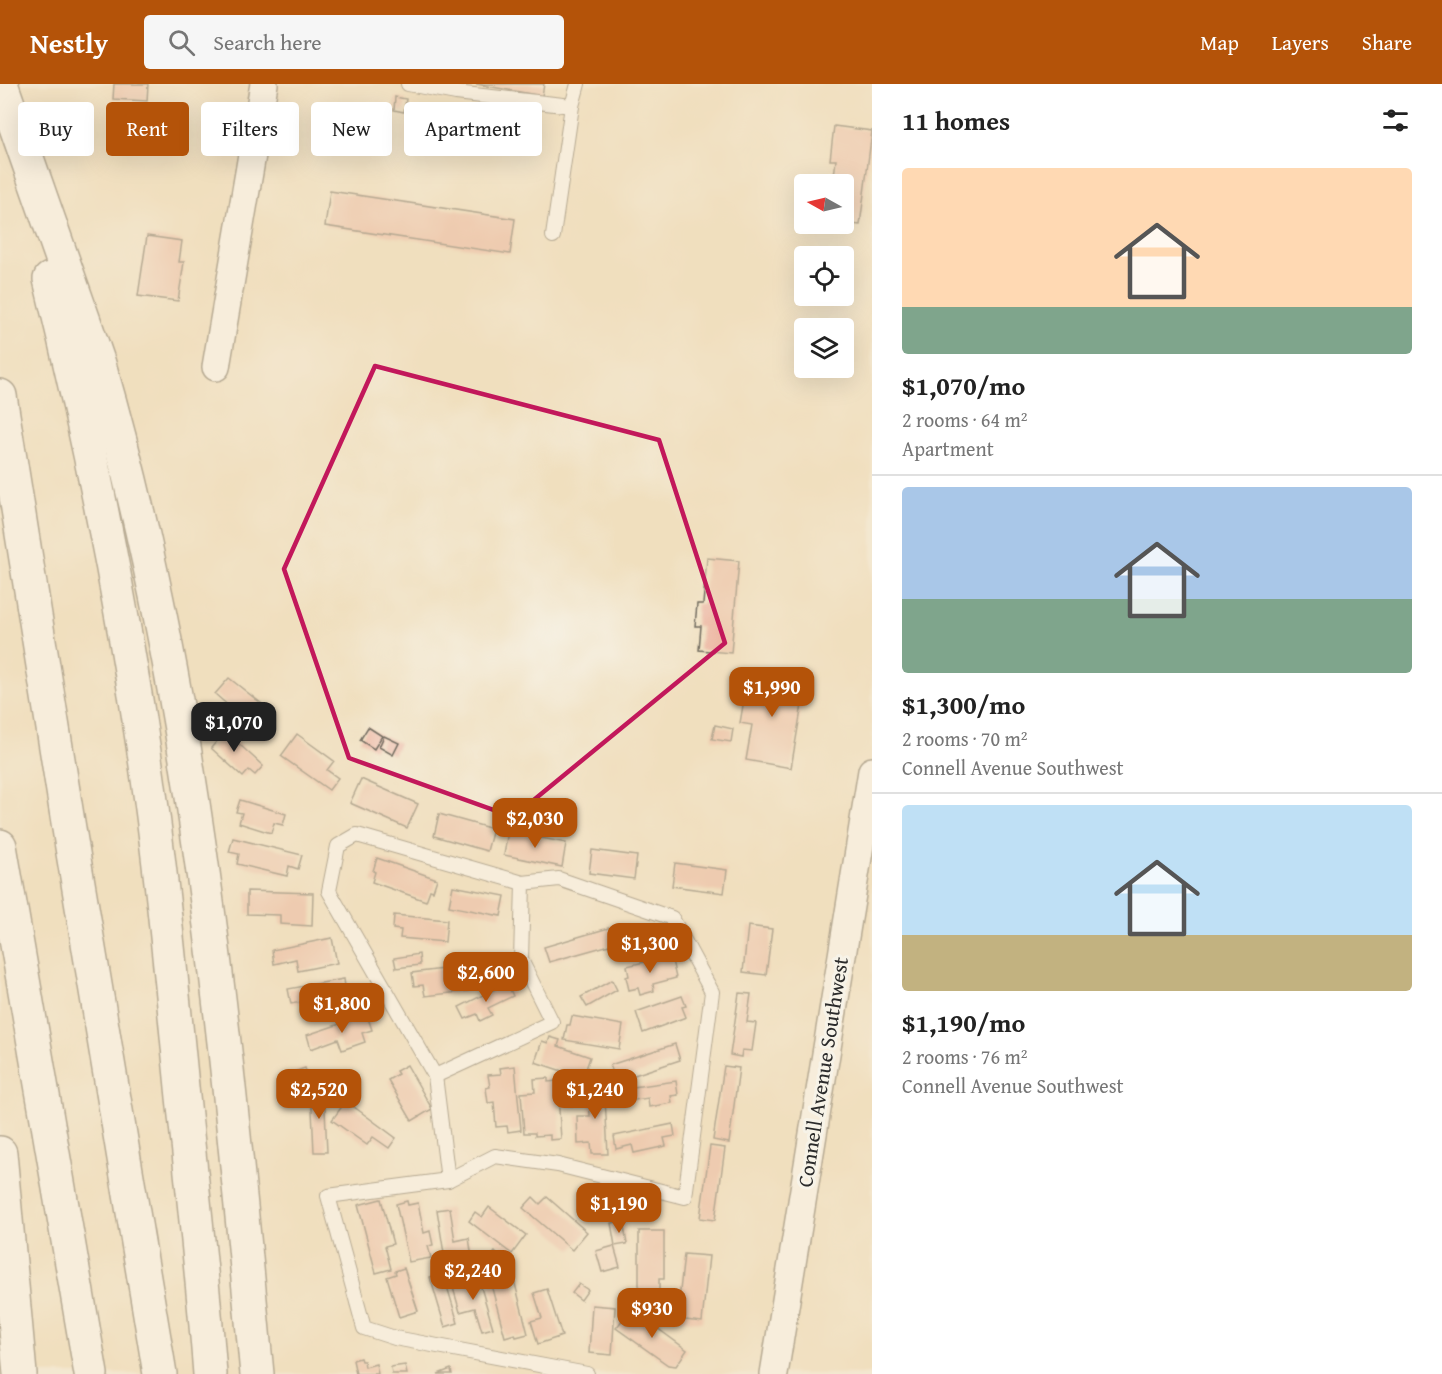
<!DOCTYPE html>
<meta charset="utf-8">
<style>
body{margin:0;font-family:"Gentium Book Plus",serif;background:#f6f6f6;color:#222;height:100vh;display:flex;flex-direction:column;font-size:22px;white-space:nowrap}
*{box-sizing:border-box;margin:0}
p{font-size:20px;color:#767676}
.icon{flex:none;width:33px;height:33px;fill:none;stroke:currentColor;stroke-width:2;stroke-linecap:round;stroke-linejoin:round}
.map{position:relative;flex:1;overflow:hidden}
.panel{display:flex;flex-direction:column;background:#fff;width:570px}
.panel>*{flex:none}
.banner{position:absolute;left:18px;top:18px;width:570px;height:54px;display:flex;gap:12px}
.needle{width:39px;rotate:278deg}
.buttons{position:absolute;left:794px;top:90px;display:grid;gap:12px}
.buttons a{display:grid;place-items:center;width:60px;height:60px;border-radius:6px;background:#fff;box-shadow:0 6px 24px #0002;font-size:30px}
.price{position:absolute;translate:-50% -51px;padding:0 14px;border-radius:12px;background:#b45309;color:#fff;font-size:20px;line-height:39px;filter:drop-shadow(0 2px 3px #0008)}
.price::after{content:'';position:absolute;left:50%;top:36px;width:18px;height:14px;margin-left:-9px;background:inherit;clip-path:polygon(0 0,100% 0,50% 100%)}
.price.current{background:#222;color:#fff}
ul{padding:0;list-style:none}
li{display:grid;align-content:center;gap:12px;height:318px;padding:0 30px}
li+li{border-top:2px solid #e0e0e0}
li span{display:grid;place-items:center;height:186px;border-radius:6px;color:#555}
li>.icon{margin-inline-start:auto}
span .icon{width:108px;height:108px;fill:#fffc;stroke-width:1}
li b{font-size:26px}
h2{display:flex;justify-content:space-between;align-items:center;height:72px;padding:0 30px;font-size:26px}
.tag{padding:0 21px;border-radius:6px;background:#fff;box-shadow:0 6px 24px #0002;font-size:21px;line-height:54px}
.tag.current{background:#b45309;color:#fff}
header{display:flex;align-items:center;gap:36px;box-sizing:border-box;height:84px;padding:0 30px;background:#b45309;color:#fff}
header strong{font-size:28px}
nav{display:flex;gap:33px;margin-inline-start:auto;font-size:21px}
.search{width:420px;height:54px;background:#f6f6f6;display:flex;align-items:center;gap:15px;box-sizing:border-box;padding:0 21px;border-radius:6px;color:#767676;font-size:22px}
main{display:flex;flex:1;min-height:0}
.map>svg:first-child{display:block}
</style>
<header>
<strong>Nestly</strong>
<div class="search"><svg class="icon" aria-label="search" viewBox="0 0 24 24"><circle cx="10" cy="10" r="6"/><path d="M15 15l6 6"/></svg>Search here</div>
<nav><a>Map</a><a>Layers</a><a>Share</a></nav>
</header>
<main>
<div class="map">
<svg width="872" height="1290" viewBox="0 0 872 1290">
<rect width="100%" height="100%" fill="#f7f3e8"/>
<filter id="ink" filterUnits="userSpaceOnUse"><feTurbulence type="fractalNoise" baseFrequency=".0167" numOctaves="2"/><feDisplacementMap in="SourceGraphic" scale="12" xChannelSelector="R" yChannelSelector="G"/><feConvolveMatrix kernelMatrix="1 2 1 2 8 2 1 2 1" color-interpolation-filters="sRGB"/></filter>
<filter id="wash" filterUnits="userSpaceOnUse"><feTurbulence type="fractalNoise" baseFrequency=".008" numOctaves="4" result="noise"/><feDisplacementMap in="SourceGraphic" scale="24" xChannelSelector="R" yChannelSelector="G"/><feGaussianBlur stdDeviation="1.35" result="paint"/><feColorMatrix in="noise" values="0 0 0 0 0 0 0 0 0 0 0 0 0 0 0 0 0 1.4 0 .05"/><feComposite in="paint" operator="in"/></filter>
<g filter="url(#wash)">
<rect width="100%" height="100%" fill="#f0dfbe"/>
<g id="blocks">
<g fill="#ecb49f">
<polygon points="114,0 148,0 147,17 113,15"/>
<polygon points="476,0 544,0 542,12"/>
<polygon points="395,13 406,15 404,28 394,26"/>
<polygon points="834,42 872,47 860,141 843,139 843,100 833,100 836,76 830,76"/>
<polygon points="330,107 515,135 510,170 325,142"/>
<polygon points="147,152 182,157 179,178 184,178 178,217 138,212"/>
<polygon points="707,474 739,477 731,569 699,566 701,542 695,542 697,520 703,520"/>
<polygon points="762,586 799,592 795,614 803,615 791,684 746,676 752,641 740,639 747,598 759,600"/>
<polygon points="229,594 271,627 264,636 274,645 265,655 260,650 257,653 251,648 254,644 215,610"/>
<polygon points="216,639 263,682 255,691 249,686 243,693 211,664 218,656 208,647"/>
<polygon points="715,641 733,645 731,658 712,655"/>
<polygon points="368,643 382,652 374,665 360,656"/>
<polygon points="297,650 334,677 327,686 338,694 329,706 281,672"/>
<polygon points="384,652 399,659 393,671 379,663"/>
<polygon points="361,695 418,720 407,744 350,719"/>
<polygon points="240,716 286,730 283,741 274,739 271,749 239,739 242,729 236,728"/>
<polygon points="439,730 493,745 487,767 434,752"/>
<polygon points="508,747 566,759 562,783 504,771"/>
<polygon points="233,754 302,771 298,785 289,782 287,792 237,780 239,770 229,768"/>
<polygon points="592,766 637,772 634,795 589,789"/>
<polygon points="377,774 437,795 433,807 430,806 426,817 372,798 375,788 373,787"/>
<polygon points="675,779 727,786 724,809 672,802"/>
<polygon points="453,802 505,812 501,832 449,822"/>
<polygon points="247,807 313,809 312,842 280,840 280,831 247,830"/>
<polygon points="394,831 447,836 445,858 400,854 401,846 393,845"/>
<polygon points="748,842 772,845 766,891 743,888"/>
<polygon points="612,843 617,859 549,878 544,863"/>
<polygon points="332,854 337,879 298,887 296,875 274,880 272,866"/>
<polygon points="419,870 420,881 396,884 394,874"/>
<polygon points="671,872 676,894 653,900 654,907 640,911 638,904 629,906 626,893 629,892 627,882"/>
<polygon points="474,881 476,896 467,897 468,907 425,912 423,901 414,902 412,889"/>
<polygon points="344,895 346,910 291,920 288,905"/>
<polygon points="612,896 617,906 587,923 581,913"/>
<polygon points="507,899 513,912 488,924 492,931 480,937 477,930 465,935 459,923"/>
<polygon points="739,909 751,910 747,938 756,939 752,967 742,966 741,973 730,971"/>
<polygon points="682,912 686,922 682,923 686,933 643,949 636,928"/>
<polygon points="367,931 372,946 362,949 365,958 342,966 338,955 311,965 307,951"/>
<polygon points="572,932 623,941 619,965 564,956 567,941 570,941"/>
<polygon points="550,953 560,956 558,962 590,973 583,994 535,978 542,957 548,959"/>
<polygon points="675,960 680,976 616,997 610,981"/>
<polygon points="407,981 432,1025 412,1037 388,996 398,990 396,987"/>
<polygon points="515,982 521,1046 508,1048 507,1042 496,1043 494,1018 488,1019 486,1004 490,1003 488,991 501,990 500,984"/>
<polygon points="724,982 739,984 729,1059 713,1056"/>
<polygon points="305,984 311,1001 293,1008 286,991"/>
<polygon points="548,994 548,998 557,997 561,1055 550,1056 550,1051 535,1052 535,1049 524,1049 521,1009 535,1008 534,995"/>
<polygon points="604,995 608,1070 592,1070 591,1059 578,1060 577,1032 590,1032 588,996"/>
<polygon points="676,997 678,1011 671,1012 672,1019 649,1023 648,1014 614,1019 612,1006"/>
<polygon points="324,1004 327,1068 314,1068 311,1005"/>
<polygon points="565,1009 575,1009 575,1022 565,1021"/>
<polygon points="346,1017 396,1054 389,1064 373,1053 367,1061 332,1036"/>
<polygon points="673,1040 675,1052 664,1054 666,1062 634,1069 632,1061 616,1065 614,1052"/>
<polygon points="710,1062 725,1064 715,1136 700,1134"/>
<polygon points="533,1113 540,1120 547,1113 587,1148 572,1166 523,1124"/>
<polygon points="381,1115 393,1160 385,1162 391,1185 376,1189 358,1121"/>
<polygon points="407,1117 408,1121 418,1119 424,1149 430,1147 433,1161 428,1162 431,1174 409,1178 396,1120"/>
<polygon points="489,1123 526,1151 512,1170 469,1137 475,1128 482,1133"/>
<polygon points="450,1124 455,1157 469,1154 472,1174 460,1176 461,1180 446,1182 437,1126"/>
<polygon points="623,1137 627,1160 615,1162 611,1139"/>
<polygon points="639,1147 664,1147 664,1195 659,1195 659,1214 639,1214"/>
<polygon points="614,1162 620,1183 602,1188 596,1167"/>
<polygon points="495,1168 504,1177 497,1185 488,1177"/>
<polygon points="684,1170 709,1172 702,1238 677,1235"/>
<polygon points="404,1184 418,1227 399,1233 387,1193 396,1190 395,1187"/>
<polygon points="512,1188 528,1250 516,1253 515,1250 505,1253 490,1197"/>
<polygon points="443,1189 458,1239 445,1243 430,1193"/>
<polygon points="478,1193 493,1244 482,1247 475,1224 460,1228 452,1200"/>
<polygon points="579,1200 588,1206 581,1216 572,1209"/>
<polygon points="547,1205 562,1252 538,1260 531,1237 542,1234 534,1209"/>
<polygon points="592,1221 615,1223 612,1271 589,1269"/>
<polygon points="631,1225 687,1266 676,1282 668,1281 616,1244"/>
<polygon points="360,1274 361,1277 364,1277 365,1283 376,1280 378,1290 356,1290 353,1276"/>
<polygon points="405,1281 407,1290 392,1290 391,1283"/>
<polygon points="451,1285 452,1290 438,1290"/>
</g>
</g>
</g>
<g filter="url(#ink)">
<use href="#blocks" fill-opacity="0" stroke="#706a5e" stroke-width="1.5"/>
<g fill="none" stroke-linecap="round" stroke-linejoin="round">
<defs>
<g id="service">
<polyline points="408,0 456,9 572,22 578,0"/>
<polyline points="553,152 572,22"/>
<polyline points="523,799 357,751 338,762 329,807 435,992 448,1096 328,1112 364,1244 395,1254 587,1290"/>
<polyline points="435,992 552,938 521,876 523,799 559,795 672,834 712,908 685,1113 558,1081 495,1072 448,1096"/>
</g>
<g id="minor">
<polyline points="216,283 264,0"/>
<polyline points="774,1290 872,687"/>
</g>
<g id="motorway">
<path d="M1 0 99 280C195 609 225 951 257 1290"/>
<path d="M50 195C89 355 122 517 146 681 162 791 172 902 183 1013 193 1105 203 1197 210 1290"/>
<polyline points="0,312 71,757 160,1290"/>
<polyline points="0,762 91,1290"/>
<polyline points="0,1069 20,1290"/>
</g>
</defs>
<use href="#service" stroke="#706a5e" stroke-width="16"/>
<use href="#minor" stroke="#706a5e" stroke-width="30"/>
<use href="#motorway" stroke="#706a5e" stroke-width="36"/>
<use href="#service" stroke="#fff" stroke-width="14"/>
<use href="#minor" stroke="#fff" stroke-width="27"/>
<use href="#motorway" stroke="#fff" stroke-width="33"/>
</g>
</g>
<path d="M0 0H872V1290H0ZM375 282 659 356 725 559 513 733 349 674 284 485Z" fill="#f0dfbe" fill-opacity=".55" fill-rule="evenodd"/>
<path fill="none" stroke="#c2185b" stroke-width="4.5" stroke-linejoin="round" d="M375 282 659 356 725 559 513 733 349 674 284 485Z"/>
<g text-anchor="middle" stroke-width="6" stroke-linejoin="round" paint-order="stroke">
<g font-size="21" fill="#2b2b2b" stroke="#f7f3e8">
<text transform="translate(823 988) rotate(-81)" y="7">Connell Avenue Southwest</text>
</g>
</g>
</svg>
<div class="buttons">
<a><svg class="needle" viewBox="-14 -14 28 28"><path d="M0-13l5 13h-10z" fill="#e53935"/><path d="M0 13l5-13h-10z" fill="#767676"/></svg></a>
<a><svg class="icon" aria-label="locate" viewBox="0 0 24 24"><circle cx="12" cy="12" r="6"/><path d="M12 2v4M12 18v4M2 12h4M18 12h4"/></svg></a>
<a><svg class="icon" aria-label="layers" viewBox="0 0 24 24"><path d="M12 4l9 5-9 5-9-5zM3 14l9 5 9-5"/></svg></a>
</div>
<b class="price" style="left:772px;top:634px">$1,990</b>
<b class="price current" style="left:234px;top:669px">$1,070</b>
<b class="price" style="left:535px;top:765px">$2,030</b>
<b class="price" style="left:650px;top:890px">$1,300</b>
<b class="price" style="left:486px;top:919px">$2,600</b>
<b class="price" style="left:342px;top:950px">$1,800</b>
<b class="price" style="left:319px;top:1036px">$2,520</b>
<b class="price" style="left:595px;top:1036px">$1,240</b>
<b class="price" style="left:619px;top:1150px">$1,190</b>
<b class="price" style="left:473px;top:1217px">$2,240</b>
<b class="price" style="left:652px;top:1255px">$930</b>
<div class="banner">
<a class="tag">Buy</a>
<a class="tag current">Rent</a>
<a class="tag">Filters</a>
<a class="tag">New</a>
<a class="tag">Apartment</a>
</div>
</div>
<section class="panel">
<h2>11 homes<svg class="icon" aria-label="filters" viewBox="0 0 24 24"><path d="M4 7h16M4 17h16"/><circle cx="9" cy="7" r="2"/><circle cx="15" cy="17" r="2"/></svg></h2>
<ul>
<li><span style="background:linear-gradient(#ffd9b3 75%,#7fa58c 0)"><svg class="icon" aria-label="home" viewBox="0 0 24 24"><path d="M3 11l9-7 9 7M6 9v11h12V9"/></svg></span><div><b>$1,070/mo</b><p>2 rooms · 64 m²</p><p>Apartment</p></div></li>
<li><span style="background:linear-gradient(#a9c7e8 60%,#7fa58c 0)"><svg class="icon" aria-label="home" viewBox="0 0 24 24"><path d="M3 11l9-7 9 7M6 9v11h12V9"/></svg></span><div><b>$1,300/mo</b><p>2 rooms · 70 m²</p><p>Connell Avenue Southwest</p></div></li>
<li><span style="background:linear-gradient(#bfe0f5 70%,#c2b280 0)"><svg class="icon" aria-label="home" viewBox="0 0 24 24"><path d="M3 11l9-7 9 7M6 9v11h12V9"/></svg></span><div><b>$1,190/mo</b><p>2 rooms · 76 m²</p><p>Connell Avenue Southwest</p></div></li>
</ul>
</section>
</main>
